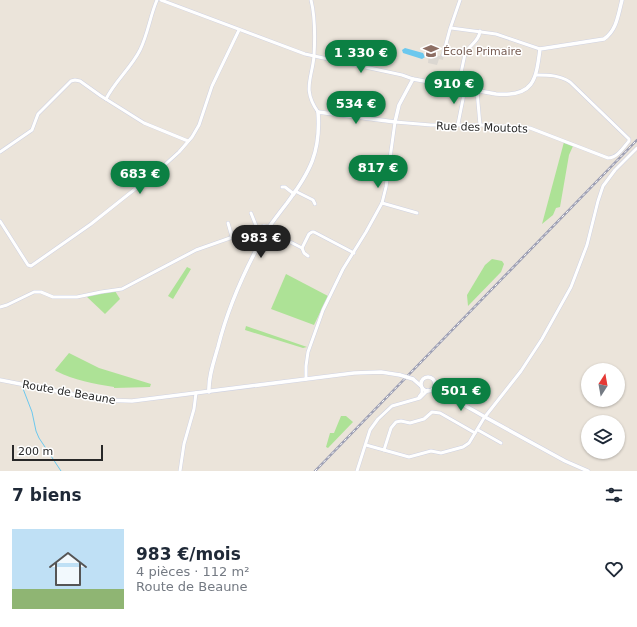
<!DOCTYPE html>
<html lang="fr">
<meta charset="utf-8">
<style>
body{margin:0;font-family:"DejaVu Sans",sans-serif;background:#f6f6f7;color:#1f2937;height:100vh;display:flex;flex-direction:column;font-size:15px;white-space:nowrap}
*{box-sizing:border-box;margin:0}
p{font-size:13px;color:#747a83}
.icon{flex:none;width:22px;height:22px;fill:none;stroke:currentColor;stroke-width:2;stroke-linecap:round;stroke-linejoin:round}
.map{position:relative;height:471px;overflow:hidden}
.sheet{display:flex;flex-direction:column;background:#fff;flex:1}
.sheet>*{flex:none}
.needle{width:26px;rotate:11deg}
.fabs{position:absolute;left:581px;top:363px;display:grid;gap:8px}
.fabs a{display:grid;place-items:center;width:44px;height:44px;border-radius:50%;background:#fff;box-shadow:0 1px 3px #0004;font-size:20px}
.scale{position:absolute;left:12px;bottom:10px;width:91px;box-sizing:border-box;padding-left:4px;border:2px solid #282828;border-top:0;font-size:11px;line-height:14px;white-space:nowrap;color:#282828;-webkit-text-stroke:3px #fff;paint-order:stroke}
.price{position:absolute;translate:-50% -34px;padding:0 9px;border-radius:14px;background:#0b8043;color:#fff;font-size:13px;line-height:26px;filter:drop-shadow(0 1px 2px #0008)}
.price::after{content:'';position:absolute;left:50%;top:24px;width:12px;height:9px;margin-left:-6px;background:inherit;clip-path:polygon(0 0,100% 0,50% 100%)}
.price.selected{background:#222;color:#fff}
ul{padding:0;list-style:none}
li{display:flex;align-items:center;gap:12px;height:100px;padding:0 12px}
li+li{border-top:1px solid #e0e1e3}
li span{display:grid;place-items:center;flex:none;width:112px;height:80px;border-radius:0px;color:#555}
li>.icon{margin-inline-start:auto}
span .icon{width:48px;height:48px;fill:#fffc;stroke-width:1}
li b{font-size:17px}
h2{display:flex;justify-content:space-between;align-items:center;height:48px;padding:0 12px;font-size:17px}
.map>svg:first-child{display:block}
</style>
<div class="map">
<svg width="637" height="471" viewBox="0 0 637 471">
<rect width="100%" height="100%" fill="#ebe4da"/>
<g fill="#ade296">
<polygon points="564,142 573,146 569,155 560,207 556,208 553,215 542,224"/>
<polygon points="492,259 502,261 504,264 501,272 468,306 467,295 485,265"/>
<polygon points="187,267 191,269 173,299 168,296"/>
<polygon points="286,274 328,296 314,325 271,309"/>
<polygon points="115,291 120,299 105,314 86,296"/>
<polygon points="246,326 307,347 303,348 245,330"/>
<path d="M69 353 99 368 151 384 150 387 114 388V387C94 384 74 380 56 371L55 370Z"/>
<polygon points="341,416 346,416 353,422 328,448 326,447 330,433 334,433"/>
</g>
<polygon fill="#dbd7d1" points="429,52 433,53 433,55 440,56 440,54 444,55 443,60 439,59 437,65 428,63"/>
<polygon fill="#6cc8ee" points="405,48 423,53 425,57 422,59 403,53 402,50"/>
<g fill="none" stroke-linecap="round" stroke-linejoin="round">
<polyline stroke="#6cc8ee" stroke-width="1" points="22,386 32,412 36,431 39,438 61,471"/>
<defs>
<g id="minor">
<polyline points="161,0 305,54 402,75 413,79"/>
<path d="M311 0C315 16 315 39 314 56 312 79 302 89 318 112"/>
<polyline points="451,28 496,34 540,49"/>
<polyline points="443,55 450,29 460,0"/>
<path d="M458 87 465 54C469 45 479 42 480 31"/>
<polyline points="477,91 480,125"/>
<path d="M106 99C115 81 131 68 140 50 148 34 150 16 157 0"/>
<polyline points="458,124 465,89"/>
<polyline points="0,152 32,130 38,114 71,81 75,80 80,81 101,96 144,123 188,141"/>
<polyline points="282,187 285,187 294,194"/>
<polyline points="295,191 313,200 315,204"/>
<polyline points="382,203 417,213"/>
<polyline points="251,213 257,228"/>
<polyline points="0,221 28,265 31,266 91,224 159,170 179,152 192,137 199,125 212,86 239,30"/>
<polyline points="228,223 232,237"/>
<polyline points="267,230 302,248 309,234 312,232 314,232 354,253"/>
<polyline points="302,248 304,253 308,256"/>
<polyline points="0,307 7,305 34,292 41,292 53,297 77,297 101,292 122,289 196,250 264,226 269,227"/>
<path d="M306 379V366L308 352 323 310 343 269 366 232 382 203 386 187 395 122 431 125H480L530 128 608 158C617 158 623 148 629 141V139L570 82C559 75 549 75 536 75"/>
<polyline points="419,397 422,393 422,388"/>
<polyline points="478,430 501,443"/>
<polyline points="366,445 409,457 431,451 441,453 463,447 469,443 484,418 521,371 542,339 571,287 587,245 598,201 603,186 615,170 637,148"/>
<polyline points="384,450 391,428 396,422 401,421 410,423 424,419 432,412 440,413 475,433"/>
<polyline points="180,471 184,444 194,409 196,393"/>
<polyline points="357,471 370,430 378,419 392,406 420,398 428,390"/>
</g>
<g id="tertiary">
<circle cx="428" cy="384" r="7"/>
<polyline points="413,379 421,386"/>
<polyline points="0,380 102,400 132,401 354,373 381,372 400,375"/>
<polyline points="435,384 443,393 485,417 565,461 588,471"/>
<path d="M209 392C208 377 214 361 218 347 228 307 246 267 267 230 273 221 280 212 287 203 310 172 321 152 318 112L395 122 399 105 413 79 496 94C534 97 536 80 540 49L604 39C617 30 618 15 622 0"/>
</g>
</defs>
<use href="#minor" stroke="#cfd2e2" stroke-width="4"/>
<use href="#tertiary" stroke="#cfd2e2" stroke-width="4.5"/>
<use href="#minor" stroke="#fff" stroke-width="3"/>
<use href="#tertiary" stroke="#fff" stroke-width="3.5"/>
<defs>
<polyline id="rail" points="315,471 637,140"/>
</defs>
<use href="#rail" stroke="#9d9fb3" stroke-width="2.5"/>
<use href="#rail" stroke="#fff" stroke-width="1" stroke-dasharray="3" stroke-linecap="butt"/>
<defs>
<polyline id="tertiary-bridge" points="400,375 413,379"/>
</defs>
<use href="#tertiary-bridge" stroke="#cfd2e2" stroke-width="4.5" stroke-linecap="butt"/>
<use href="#tertiary-bridge" stroke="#fff" stroke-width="3.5"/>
</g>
<defs>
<symbol id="school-bare" viewBox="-9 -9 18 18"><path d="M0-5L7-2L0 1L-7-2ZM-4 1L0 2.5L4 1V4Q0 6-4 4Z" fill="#8d6e63" stroke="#fff" stroke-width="2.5" paint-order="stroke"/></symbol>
</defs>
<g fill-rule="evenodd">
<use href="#school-bare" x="420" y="40" width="22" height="22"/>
</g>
<g text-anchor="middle" stroke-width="3" stroke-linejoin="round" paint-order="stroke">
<g font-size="11" fill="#785e54" stroke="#fff" text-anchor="start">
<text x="443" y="55">École Primaire</text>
</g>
<g font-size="11" fill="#282828" stroke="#fff">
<text transform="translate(482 127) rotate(2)" y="4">Rue des Moutots</text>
<text transform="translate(69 392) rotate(10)" y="4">Route de Beaune</text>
</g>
</g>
</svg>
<div class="fabs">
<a><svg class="needle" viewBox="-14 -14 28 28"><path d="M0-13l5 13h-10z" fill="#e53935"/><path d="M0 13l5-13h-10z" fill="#747a83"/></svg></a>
<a><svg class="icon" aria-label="layers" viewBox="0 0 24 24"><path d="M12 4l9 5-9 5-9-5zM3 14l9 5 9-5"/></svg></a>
</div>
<div class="scale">200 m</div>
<b class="price" style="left:361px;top:74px">1 330 €</b>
<b class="price" style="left:454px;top:105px">910 €</b>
<b class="price" style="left:356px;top:125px">534 €</b>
<b class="price" style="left:378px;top:189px">817 €</b>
<b class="price" style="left:140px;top:195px">683 €</b>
<b class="price selected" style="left:261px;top:259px">983 €</b>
<b class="price" style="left:461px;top:412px">501 €</b>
</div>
<section class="sheet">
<h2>7 biens<svg class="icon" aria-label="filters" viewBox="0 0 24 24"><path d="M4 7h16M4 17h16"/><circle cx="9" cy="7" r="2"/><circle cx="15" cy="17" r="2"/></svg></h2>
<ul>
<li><span style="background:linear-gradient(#bfe0f5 75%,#8fb573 0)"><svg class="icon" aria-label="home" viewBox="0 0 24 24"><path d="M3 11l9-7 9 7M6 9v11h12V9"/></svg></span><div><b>983 €/mois</b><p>4 pièces · 112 m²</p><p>Route de Beaune</p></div><svg class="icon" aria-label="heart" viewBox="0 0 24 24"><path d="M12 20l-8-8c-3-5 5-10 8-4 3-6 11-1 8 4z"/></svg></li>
</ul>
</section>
